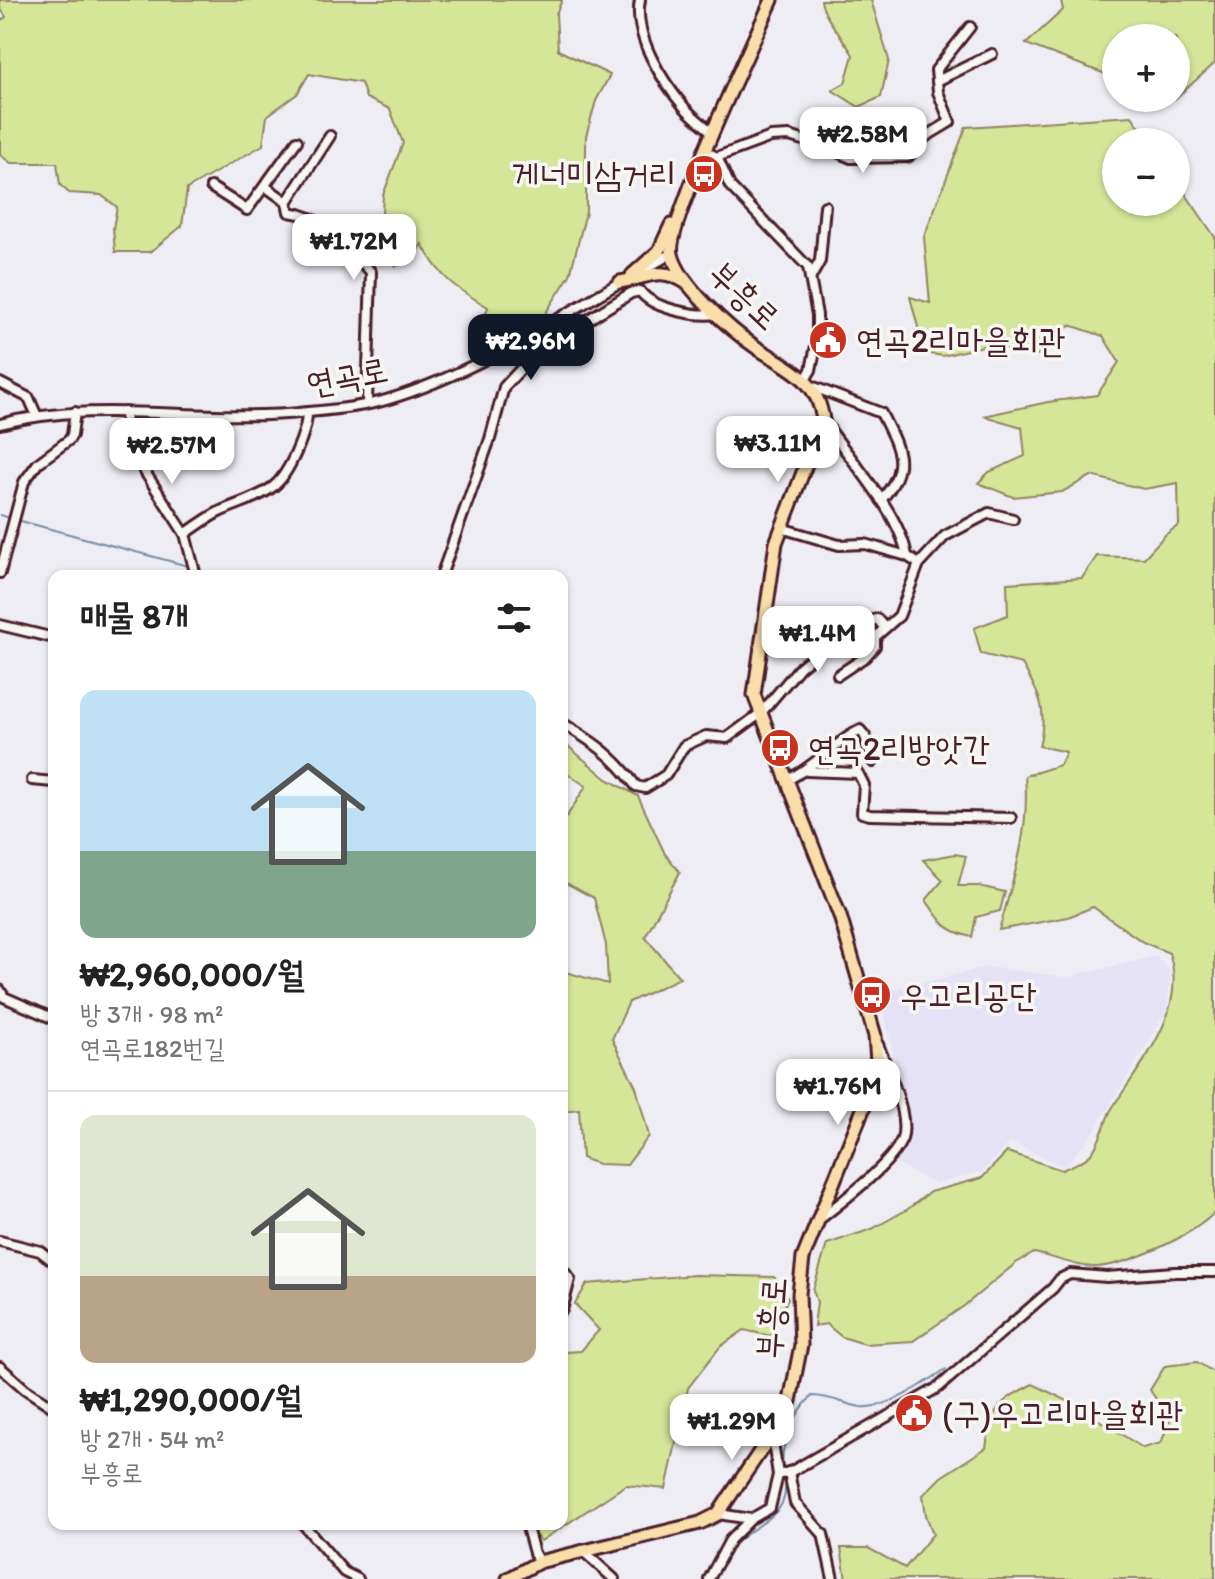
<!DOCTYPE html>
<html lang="ko">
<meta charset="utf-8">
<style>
body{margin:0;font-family:Itim,"Poor Story",sans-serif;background:#f2f2f2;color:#222;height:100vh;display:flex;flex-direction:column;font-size:30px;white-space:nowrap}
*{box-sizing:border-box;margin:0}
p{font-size:26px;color:#767676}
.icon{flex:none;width:44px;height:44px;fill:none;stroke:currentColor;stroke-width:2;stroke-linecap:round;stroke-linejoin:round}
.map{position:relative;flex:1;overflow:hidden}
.side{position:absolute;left:48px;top:570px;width:520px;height:960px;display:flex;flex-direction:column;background:#fff;border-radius:16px;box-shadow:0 2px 6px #0004}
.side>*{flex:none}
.controls{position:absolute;left:1102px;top:24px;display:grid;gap:16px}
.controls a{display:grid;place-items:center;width:88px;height:88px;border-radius:50%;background:#fff;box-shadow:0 2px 6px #0004;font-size:40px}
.price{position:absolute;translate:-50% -68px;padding:0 18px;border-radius:16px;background:#fff;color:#222;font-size:26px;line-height:52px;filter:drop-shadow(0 2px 4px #0008)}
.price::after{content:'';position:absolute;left:50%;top:48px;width:24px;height:18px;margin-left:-12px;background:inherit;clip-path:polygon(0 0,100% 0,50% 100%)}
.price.current{background:#111827;color:#fff}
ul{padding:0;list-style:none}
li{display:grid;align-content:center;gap:16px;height:424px;padding:0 32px}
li+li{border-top:2px solid #e0e0e0}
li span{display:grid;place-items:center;height:248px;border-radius:16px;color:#555}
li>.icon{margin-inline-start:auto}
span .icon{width:144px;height:144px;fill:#fffc;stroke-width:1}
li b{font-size:34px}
h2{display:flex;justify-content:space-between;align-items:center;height:96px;padding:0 32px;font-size:34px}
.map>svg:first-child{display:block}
</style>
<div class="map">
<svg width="1215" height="1579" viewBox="0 0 1215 1579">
<rect width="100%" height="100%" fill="#efedf4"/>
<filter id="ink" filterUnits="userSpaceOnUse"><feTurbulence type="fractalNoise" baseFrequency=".0125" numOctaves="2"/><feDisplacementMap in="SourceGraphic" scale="16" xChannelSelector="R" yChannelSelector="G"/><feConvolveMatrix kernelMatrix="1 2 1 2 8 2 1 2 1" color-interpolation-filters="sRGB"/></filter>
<g filter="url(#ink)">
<polygon fill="#e6e2f6" points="1156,956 1171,971 1167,1009 1147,1045 1090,1138 1064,1167 1010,1142 982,1172 935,1184 895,1163 909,1117 879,993 986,967 1067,977"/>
<g fill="#d5e699" stroke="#908262" stroke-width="2">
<path d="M0 0H562L556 14 558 50 610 75 596 101 586 136V212L570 275 545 314 477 340 488 307C455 288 440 278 422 244L411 260 396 266 380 246 383 195 403 143 390 109 366 98 361 83 309 74 297 94 267 116 263 145 187 189 182 226 150 252H115L113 228 117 207 101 195 69 193 60 185 57 163H11L0 155V21L6 17 0 8Z"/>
<path d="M821 0H871L889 60 881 97 859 107 832 90 845 83 853 55C844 38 823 18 821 0Z"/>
<polygon points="1061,0 1215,0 1215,63 1176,98 1176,38 1116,38 1116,78 1026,44 1063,10"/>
<path d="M1132 116 1150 142H1116V202H1176V180L1215 237V1212C1192 1236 1129 1265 1096 1267 1079 1268 1051 1256 1034 1253L1016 1263 964 1306 913 1341 865 1344 842 1337 826 1324 814 1326 817 1302 813 1290 827 1244 872 1229 908 1209 930 1192 982 1178 1007 1152 1062 1170C1070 1166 1083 1162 1090 1155 1100 1145 1104 1123 1111 1110 1140 1064 1189 1011 1169 953L1143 942 1093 907 1068 917 999 930C1014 877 1030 831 1025 776L1060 765 1066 752 1039 746C1048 710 1040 695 1022 664L981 654 974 628 1008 615 1007 583 1082 578 1097 556 1144 558 1165 535 1179 525 1178 483 1144 489 1091 476 1062 492 1013 497 978 483 989 472 1025 456 1022 427 984 416 1048 402 1097 395 1119 362 1103 336 1070 325 1038 355 987 345 943 356 925 353 910 297 930 303 924 237 966 127Z"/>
<polygon points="569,747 607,779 638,796 665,854 680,872 645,937 680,978 629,1002 612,1039 636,1087 649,1136 627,1165 598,1164 582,1158 579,1109 562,1111 562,971 608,984 606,945 594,898 562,881 562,817 567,816 586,786 562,770 562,750"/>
<path d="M955 854 966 856 958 886H979L1005 892 1000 911 976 917 972 937C945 931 941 922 926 900L943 880 923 860Z"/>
<polygon points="695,1275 774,1277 788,1298 771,1336 744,1330 720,1347 688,1388 666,1489 626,1485 541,1541 533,1533 533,1524 562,1524 562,1365 564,1352 581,1351 599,1330 575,1304 587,1284"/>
<path d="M1197 1362 1215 1373V1579H846L841 1548H868L905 1568 933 1534 926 1515 923 1495 941 1477 986 1448C992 1408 997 1402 1033 1384L1072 1403 1143 1448 1161 1443 1170 1420 1150 1390 1165 1366Z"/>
</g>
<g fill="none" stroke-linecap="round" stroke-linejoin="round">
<g stroke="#748da2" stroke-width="2">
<polyline points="0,515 10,518"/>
<polyline points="17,520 188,566"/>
<path d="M783 1470C779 1444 794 1414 812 1396 830 1396 844 1404 861 1407 887 1410 925 1383 946 1369"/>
<path d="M714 1579C720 1567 727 1550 737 1542 760 1520 792 1516 784 1476"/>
</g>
<defs>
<g id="minor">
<path d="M640 0C633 36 662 81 685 108 693 117 704 125 713 133"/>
<polyline points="937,81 992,54"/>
<polyline points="706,152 717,157 771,137 789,136 824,146 851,158 908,157 925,137 950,122 938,92 936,70 970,27"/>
<polyline points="717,157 730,186 808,267 817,315 817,341 811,370 805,380"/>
<polyline points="211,187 247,210 297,141"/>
<path d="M266 187 287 202 289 212C324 216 347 248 371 272L367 403"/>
<polyline points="287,202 330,136"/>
<polyline points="643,270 671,254"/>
<polyline points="810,279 820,261 825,206"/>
<polyline points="0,383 29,398 37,416"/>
<path d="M814 387 881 413C899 449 911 467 881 500"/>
<polyline points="125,412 126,426 145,472 185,534 196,576"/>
<path d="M823 420C848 457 900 513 907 556"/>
<path d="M0 424C101 398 206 424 308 412 333 410 362 407 386 400 471 375 548 324 624 280"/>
<polyline points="781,528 839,545 865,544 907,556 919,564"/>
<path d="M185 534C195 527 206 519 217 513 234 504 258 499 274 486 289 474 307 432 307 413"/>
<polyline points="0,573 24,482 38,463 69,440 72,435 75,412"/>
<path d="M441 576 490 439 504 387 532 357 550 343 631 293 640 291C652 309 697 317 717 314"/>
<polyline points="0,625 54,638"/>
<polyline points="838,675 865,657 875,646 875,637 899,616 919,564 945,536 989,513 1013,519"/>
<path d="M562 723C595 743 613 755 636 786L645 788 666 775 684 746 706 736 727 738 761 713 800 667 834 639 857 624 877 619 884 627"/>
<polyline points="807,771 858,773 864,785 862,813 870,815 1011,818"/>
<polyline points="32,780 54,782"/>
<path d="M787 780C815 767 833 743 860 730L865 736 873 762"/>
<polyline points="0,990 4,997 54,1019"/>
<path d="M820 1219C840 1203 899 1159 903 1135 907 1108 887 1069 878 1044"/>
<polyline points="0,1241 40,1251 54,1262"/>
<polyline points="562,1269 570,1279 562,1310"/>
<polyline points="0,1367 25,1389 54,1408"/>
<polyline points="772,1435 778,1475 792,1471 939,1387 1053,1288 1060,1279 1070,1274 1107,1277 1175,1272 1215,1272"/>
<polyline points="789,1472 795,1503 823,1534 833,1579"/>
<polyline points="718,1514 751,1519 770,1508 778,1475"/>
<polyline points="303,1524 344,1572 358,1579"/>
<polyline points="526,1524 534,1553 539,1562"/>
<polyline points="582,1550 614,1579"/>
<polyline points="709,1579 730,1540 751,1519"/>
</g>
<g id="major">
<polyline points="632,275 659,251 671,225"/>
<path d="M620 282C649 278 658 265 687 283"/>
<path d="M508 1579 539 1562 700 1523 718 1514 771 1435 790 1401 801 1345 799 1294 803 1258 874 1082 877 1061 875 1036 840 916 754 695 776 543 823 420C817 378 790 369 757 348 732 331 679 285 672 254 665 227 755 38 772 0"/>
</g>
</defs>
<use href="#minor" stroke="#4a1f2b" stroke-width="14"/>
<use href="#major" stroke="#4a1f2b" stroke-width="17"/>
<use href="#minor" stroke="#f6f6f2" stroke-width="8"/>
<use href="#major" stroke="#f9deab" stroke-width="11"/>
</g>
</g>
<defs>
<symbol id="bus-disc" viewBox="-11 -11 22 22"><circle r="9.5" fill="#c8321e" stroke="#f6f6f2"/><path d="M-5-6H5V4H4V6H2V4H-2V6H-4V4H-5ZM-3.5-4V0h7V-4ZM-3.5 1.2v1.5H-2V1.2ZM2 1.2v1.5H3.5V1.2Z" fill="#fff"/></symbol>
<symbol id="civic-disc" viewBox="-11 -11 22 22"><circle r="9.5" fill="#c8321e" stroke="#f6f6f2"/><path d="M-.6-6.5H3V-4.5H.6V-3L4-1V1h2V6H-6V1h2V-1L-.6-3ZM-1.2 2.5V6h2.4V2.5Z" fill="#fff"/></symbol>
</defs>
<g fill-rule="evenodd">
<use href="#bus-disc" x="682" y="152" width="44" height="44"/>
<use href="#civic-disc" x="806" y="318" width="44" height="44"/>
<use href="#bus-disc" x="758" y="726" width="44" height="44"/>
<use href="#bus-disc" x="850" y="973" width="44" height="44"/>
<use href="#civic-disc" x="892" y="1391" width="44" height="44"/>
</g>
<g text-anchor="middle" stroke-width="7" stroke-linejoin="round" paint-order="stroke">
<g font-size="34" fill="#4a1f2b" stroke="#f6f6f2" text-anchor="start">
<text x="676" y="186" text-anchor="end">게너미삼거리</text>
<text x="856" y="352">연곡2리마을회관</text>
<text x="808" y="760">연곡2리방앗간</text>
<text x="900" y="1007">우고리공단</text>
<text x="942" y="1425">(구)우고리마을회관</text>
</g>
<g font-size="34" fill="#4a1f2b" stroke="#f6f6f2">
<text transform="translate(745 295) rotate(43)" y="12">부흥로</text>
<text transform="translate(347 376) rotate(-11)" y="12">연곡로</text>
<text transform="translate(771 1318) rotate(-86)" y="12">부흥로</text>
</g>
</g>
</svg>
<div class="controls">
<a>+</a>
<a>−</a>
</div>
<b class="price" style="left:863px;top:175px">₩2.58M</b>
<b class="price" style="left:354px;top:282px">₩1.72M</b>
<b class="price current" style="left:531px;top:382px">₩2.96M</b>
<b class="price" style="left:778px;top:484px">₩3.11M</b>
<b class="price" style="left:172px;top:486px">₩2.57M</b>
<b class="price" style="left:818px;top:674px">₩1.4M</b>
<b class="price" style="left:838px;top:1127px">₩1.76M</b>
<b class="price" style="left:732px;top:1462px">₩1.29M</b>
<section class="side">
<h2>매물 8개<svg class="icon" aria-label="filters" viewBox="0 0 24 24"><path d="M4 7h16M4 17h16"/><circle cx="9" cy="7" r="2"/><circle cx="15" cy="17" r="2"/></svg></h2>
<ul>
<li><span style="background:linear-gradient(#bfe0f5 65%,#7fa58c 0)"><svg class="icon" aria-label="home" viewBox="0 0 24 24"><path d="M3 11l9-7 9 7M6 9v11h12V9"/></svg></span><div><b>₩2,960,000/월</b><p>방 3개 · 98 m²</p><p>연곡로182번길</p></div></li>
<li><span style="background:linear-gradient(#dfe7d0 65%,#b9a48a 0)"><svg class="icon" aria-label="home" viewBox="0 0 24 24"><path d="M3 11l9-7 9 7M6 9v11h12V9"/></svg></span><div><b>₩1,290,000/월</b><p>방 2개 · 54 m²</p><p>부흥로</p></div></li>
</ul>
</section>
</div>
